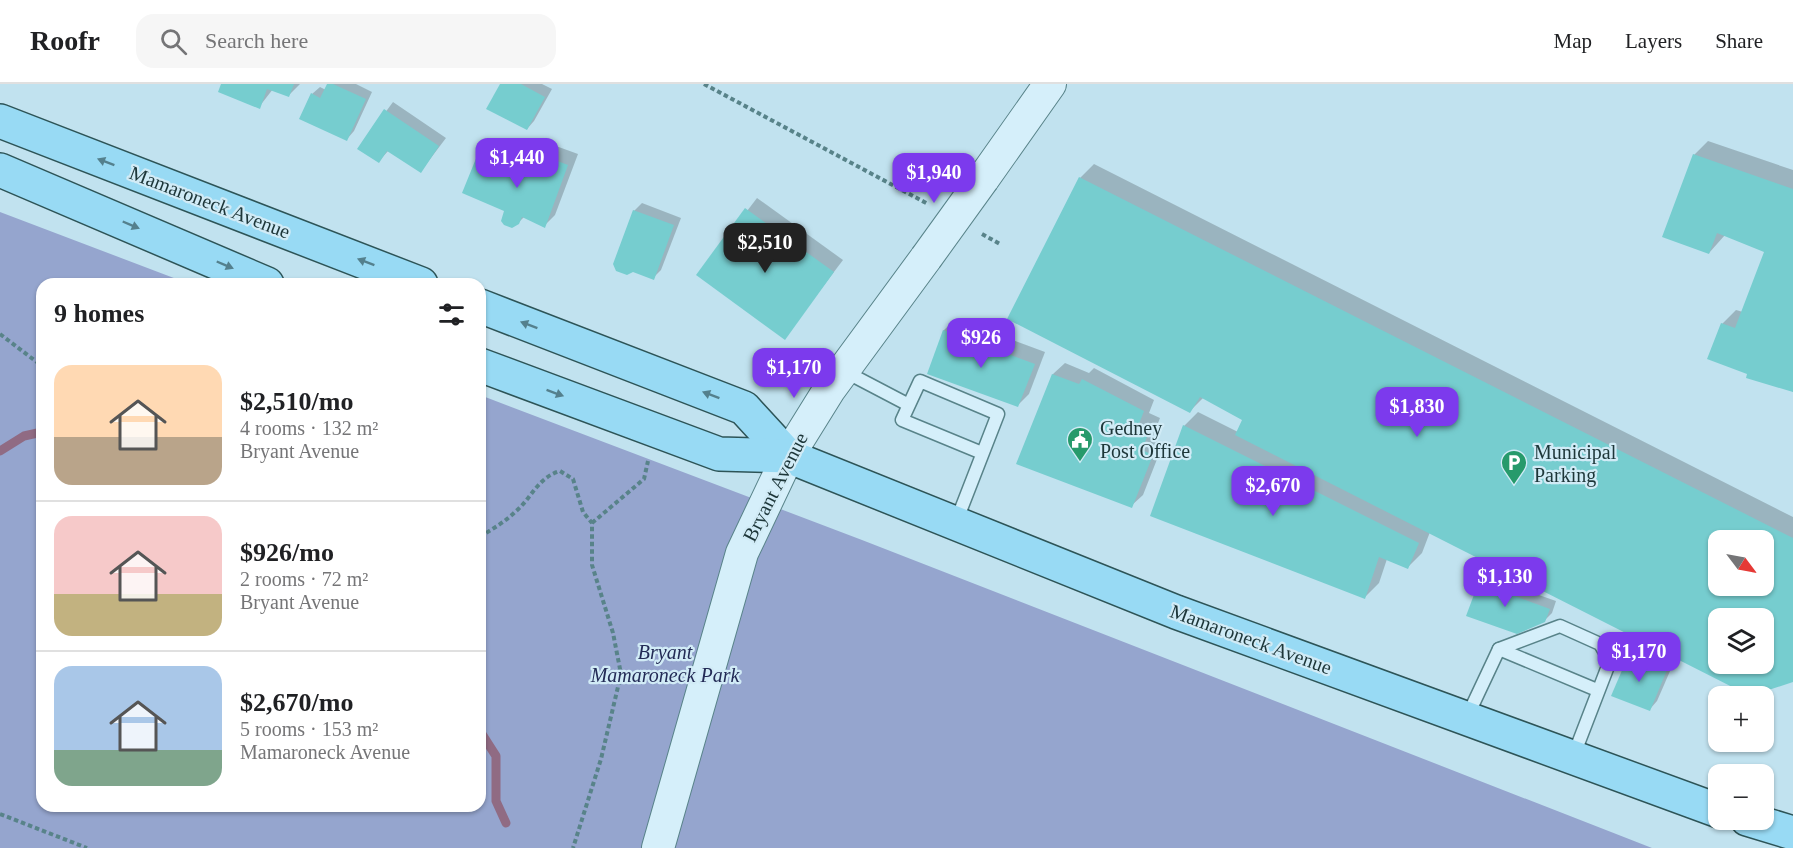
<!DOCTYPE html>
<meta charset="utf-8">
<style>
body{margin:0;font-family:Georgia,serif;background:#f6f6f6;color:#202124;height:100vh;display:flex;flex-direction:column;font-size:22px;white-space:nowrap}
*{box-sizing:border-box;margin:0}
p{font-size:20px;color:#757577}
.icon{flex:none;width:33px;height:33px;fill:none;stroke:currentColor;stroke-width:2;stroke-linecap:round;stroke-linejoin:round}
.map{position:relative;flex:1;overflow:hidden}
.panel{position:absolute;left:36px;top:194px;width:450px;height:534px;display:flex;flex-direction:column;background:#fff;border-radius:18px;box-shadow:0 2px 4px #0004}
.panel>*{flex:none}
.needle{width:39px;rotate:122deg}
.buttons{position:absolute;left:1708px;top:446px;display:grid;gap:12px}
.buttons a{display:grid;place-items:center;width:66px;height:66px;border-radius:12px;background:#fff;box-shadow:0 2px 4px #0004;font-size:30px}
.price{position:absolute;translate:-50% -51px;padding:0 14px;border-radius:12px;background:#7c3aed;color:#fff;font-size:20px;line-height:39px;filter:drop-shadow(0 2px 3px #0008)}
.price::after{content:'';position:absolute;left:50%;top:36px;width:18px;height:14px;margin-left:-9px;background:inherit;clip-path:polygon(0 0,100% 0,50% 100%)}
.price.current{background:#222;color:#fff}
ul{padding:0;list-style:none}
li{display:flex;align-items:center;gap:18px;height:150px;padding:0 18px}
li+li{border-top:2px solid #e0e0e0}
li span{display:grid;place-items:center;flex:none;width:168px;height:120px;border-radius:18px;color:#555}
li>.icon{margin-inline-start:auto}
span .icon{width:72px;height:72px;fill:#fffc;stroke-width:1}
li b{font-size:26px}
h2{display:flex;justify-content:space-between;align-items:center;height:72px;padding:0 18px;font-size:26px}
header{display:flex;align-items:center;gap:36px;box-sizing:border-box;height:84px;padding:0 30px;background:#fff;border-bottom:2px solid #e0e0e0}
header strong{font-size:28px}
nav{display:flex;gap:33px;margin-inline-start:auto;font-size:21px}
.search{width:420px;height:54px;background:#f6f6f6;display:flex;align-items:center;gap:15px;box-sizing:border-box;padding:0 21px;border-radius:18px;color:#757577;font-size:22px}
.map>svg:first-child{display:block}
</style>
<header>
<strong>Roofr</strong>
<div class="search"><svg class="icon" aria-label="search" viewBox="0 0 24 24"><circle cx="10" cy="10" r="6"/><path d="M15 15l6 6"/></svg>Search here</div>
<nav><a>Map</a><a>Layers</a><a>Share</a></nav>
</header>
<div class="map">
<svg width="1793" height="764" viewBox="0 0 1793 764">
<rect width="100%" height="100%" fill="#c1e2ef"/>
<polygon fill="#95a5ce" points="0,128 187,199 42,200 42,722 480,722 480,311 862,456 1652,764 0,764"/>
<g fill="#0003" fill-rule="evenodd">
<polygon points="223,0 300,0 288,12 273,5 259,23"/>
<polygon points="329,0 356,0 372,8 354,47 347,55 312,10 320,3 326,6"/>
<polygon points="502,0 542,0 552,5 534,37 527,45"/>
<polygon points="393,18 446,54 421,87 389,66 379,77 359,64"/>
<polygon points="1708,57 1793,86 1793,308 1722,240 1736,226 1743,228 1766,167 1725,151 1709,169 1694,71"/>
<polygon points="490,62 507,69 510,66 544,77 556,62 578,70 555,131 544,142 524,133 518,139 506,126 479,73"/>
<path d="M1094 80 1793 433V597L1751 611 1430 448 1422 469 1408 483 1387 475 1379 499 1365 513 1184 342 1198 328 1238 348 1244 336 1204 313 1190 327 1080 94ZM1719 456H1764V501H1719ZM1719 534H1764V579H1719Z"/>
<polygon points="757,114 843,176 784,254 698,191"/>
<polygon points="642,119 681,134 661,186 653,194 633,186 634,127"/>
<polygon points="956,235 1045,268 1029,310 1018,321 929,289 944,246"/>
<polygon points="1065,279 1089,289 1094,284 1154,316 1149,329 1160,334 1152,355 1163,360 1143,411 1131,422 1018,380 1053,290"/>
<polygon points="1489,485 1511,493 1508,500 1556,517 1552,529 1544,537 1517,549 1482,492"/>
<polygon points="1638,563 1674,578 1657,617 1650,625 1631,571"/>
</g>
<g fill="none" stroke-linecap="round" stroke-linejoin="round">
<g stroke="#906b83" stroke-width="9">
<polyline points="0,367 24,352 42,348"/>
<polyline points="480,647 496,672 496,717 506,739"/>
</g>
</g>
<g fill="#76cdcf" fill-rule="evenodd">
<polygon points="221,0 294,0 289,13 267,5 260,25 218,8"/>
<polygon points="327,0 333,0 366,15 347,57 299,35 311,9 320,14"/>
<polygon points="500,0 521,0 545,13 527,46 486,25"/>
<polygon points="384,25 439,62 421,89 387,67 379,79 357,65"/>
<polygon points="1693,70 1793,105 1793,308 1746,294 1747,290 1707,275 1721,239 1735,244 1764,168 1717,149 1709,170 1662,153"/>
<polygon points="477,72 496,80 498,76 537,89 544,72 568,81 545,144 522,133 519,140 512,144 504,141 501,137 504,127 462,109"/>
<path d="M1079 93 1793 454V598L1750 612 1235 351 1242 336 1200 313 1190 329 1007 235ZM1719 456H1764V501H1719ZM1719 534H1764V579H1719Z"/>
<polygon points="745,124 834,188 785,256 696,191"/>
<polygon points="633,126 674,141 654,196 633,188 627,191 616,187 613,180"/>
<polygon points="943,246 1035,280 1018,323 927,290"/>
<polygon points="1052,290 1079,300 1082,295 1144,327 1139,340 1150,345 1142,366 1153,371 1132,424 1016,380"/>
<polygon points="1183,341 1419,459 1408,485 1379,473 1365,515 1150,432"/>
<polygon points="1481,492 1504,500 1501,507 1550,525 1545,538 1517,550 1466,532"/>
<polygon points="1629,570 1667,586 1650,627 1611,612"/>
</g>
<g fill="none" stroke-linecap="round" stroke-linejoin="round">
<defs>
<g id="service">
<polyline points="844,287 907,320"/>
<polyline points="956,438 998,330 920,297 902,336 982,369"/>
<polyline points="1499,565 1597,606"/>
<polyline points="1467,633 1499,565 1560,542 1600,560 1610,577 1573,673"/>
</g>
<g id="tertiary">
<polyline points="983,95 1050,0"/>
<polyline points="658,764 742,469 788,372 829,306 926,174"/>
</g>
<g id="primary">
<polyline points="0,37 421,200"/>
<polyline points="0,86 267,200"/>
<polyline points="480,222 744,324 788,372"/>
<polyline points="480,281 719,370 788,372 1176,528 1719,727"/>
<polyline points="1747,735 1793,749"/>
</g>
</defs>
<use href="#service" stroke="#588389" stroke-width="15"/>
<use href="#tertiary" stroke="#588389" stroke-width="34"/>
<use href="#primary" stroke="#2d5457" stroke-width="36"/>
<g stroke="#588389" stroke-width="4" stroke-dasharray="4.5 3" stroke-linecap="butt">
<polyline points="704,0 928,120"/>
<polyline points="982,150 1000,160"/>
<polyline points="0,250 42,282"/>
<polyline points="592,439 644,395 648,377"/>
<path d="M480 453C492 445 505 438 515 428 532 414 537 394 560 387L573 395 583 428 592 439V481L613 549 621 590 601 675 573 764"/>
<polyline points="0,730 87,764"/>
</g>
<use href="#service" stroke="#d5effa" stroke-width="12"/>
<use href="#tertiary" stroke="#d5effa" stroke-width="32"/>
<use href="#primary" stroke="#98daf4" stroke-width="33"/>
<defs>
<polyline id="tertiary-bridge" points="926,174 983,95"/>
</defs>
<use href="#tertiary-bridge" stroke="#588389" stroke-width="34" stroke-linecap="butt"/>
<use href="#tertiary-bridge" stroke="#d5effa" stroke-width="32"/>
</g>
<defs><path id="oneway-solid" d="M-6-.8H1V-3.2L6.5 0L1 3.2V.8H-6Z" transform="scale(1.5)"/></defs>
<g fill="#54808d">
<use href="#oneway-solid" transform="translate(106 78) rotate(-159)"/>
<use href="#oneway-solid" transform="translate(131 141) rotate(23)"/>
<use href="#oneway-solid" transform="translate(366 178) rotate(-159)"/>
<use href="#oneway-solid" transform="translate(225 181) rotate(23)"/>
<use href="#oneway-solid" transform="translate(529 241) rotate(-159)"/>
<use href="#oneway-solid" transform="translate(555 309) rotate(20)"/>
<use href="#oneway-solid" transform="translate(711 311) rotate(-159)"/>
</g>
<defs>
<symbol id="civic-pin" viewBox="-11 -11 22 30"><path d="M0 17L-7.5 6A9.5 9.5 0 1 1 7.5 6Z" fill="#269a6b" stroke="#d1ebf6"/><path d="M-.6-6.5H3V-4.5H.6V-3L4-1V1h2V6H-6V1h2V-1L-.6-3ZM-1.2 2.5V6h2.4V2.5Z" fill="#fff"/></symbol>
<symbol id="parking-pin" viewBox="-11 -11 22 30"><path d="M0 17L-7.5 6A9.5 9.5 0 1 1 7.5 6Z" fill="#269a6b" stroke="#d1ebf6"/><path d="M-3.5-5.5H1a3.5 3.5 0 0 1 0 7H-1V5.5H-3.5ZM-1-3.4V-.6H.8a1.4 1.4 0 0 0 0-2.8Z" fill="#fff"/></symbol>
</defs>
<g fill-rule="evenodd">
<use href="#civic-pin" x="1065" y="341" width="30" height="40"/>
<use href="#parking-pin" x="1499" y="364" width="30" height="40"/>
</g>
<g text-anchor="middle" stroke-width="4.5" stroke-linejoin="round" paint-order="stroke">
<g font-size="20" fill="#1d3639" stroke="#d1ebf6">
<text transform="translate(210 118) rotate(21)" y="7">Mamaroneck Avenue</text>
<text transform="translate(775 403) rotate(-63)" y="7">Bryant Avenue</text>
<text transform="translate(1251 555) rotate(20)" y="7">Mamaroneck Avenue</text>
</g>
<g font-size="20" fill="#1d3639" stroke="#d1ebf6" text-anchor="start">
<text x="1100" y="351">Gedney<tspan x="1100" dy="23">Post Office</tspan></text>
<text x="1534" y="375">Municipal<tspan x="1534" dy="23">Parking</tspan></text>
</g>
<g font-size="20" font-style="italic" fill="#232b56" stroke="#d1ebf6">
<text x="665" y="575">Bryant<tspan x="665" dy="23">Mamaroneck Park</tspan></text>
</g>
</g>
</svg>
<div class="buttons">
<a><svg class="needle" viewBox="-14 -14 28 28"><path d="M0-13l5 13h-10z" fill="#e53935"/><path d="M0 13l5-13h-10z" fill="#757577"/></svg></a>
<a><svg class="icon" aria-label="layers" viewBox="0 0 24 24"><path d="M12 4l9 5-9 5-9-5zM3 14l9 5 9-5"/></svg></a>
<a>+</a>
<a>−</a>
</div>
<b class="price" style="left:517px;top:105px">$1,440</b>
<b class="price" style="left:934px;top:120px">$1,940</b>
<b class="price current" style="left:765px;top:190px">$2,510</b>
<b class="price" style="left:981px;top:285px">$926</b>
<b class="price" style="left:794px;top:315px">$1,170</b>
<b class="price" style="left:1417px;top:354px">$1,830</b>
<b class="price" style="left:1273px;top:433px">$2,670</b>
<b class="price" style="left:1505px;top:524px">$1,130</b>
<b class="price" style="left:1639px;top:599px">$1,170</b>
<section class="panel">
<h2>9 homes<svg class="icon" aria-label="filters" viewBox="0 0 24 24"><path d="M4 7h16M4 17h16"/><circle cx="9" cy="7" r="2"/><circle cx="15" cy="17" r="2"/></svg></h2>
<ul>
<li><span style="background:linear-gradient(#ffd9b3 60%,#b9a48a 0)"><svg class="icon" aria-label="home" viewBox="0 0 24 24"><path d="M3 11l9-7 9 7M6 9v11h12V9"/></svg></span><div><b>$2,510/mo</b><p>4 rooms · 132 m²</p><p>Bryant Avenue</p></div></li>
<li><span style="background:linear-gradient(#f6c9c9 65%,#c2b280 0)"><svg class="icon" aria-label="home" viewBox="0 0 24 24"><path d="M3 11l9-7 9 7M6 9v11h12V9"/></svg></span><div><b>$926/mo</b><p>2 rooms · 72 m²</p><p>Bryant Avenue</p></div></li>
<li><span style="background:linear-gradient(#a9c7e8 70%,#7fa58c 0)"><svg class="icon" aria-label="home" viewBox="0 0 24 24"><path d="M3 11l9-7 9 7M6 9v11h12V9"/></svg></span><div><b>$2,670/mo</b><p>5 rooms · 153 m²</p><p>Mamaroneck Avenue</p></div></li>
</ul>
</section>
</div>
